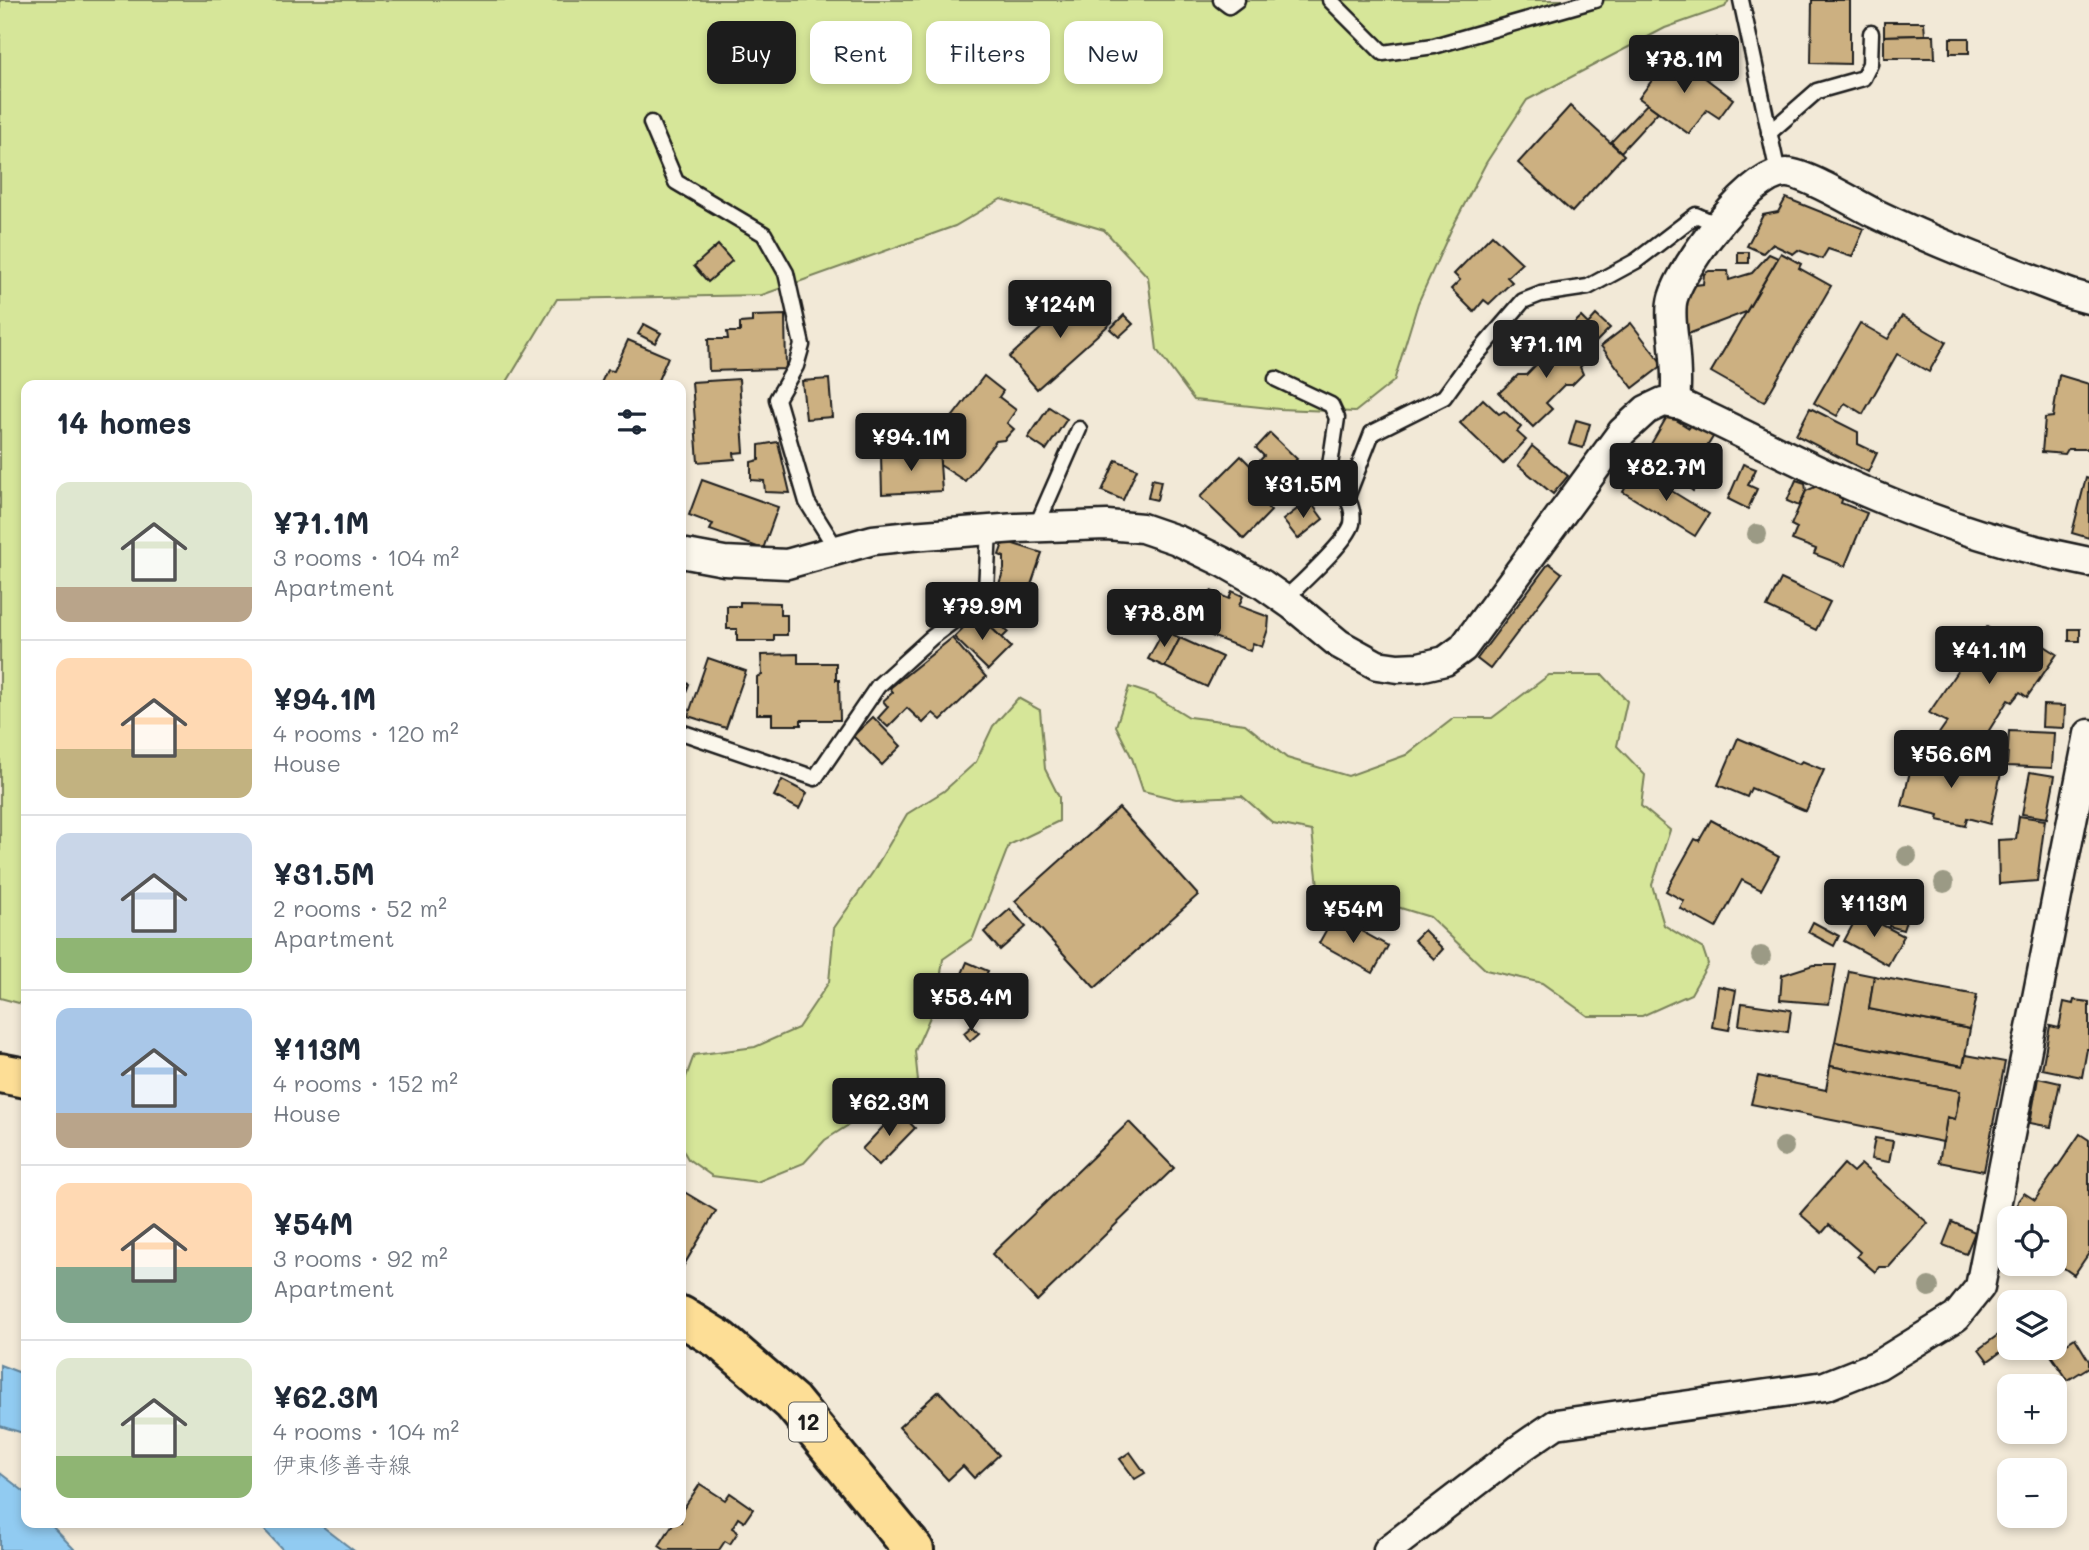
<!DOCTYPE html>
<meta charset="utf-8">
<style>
body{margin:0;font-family:Mali,"Klee One",sans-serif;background:#f6f6f7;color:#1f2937;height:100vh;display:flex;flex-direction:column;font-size:26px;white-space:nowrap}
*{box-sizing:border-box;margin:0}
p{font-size:23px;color:#747a83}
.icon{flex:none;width:38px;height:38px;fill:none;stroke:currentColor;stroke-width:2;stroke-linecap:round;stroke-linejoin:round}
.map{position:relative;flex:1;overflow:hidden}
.details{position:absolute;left:21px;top:380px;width:665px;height:1148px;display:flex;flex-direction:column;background:#fff;border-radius:14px;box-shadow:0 4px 10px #0003}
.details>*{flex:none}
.hud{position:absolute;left:707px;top:21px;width:665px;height:63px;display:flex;gap:14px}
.controls{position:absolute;left:1997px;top:1206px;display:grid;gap:14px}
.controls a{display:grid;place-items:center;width:70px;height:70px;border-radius:14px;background:#fff;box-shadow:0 4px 10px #0003;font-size:35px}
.price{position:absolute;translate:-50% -60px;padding:0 16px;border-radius:7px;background:#1c1c1c;color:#fff;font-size:23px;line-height:46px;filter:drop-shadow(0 2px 4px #0008)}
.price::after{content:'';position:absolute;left:50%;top:42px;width:21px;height:16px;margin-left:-10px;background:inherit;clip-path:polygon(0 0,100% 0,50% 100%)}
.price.current{background:#222;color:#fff}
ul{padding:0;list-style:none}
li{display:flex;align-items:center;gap:21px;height:175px;padding:0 35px}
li+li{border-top:2px solid #e0e1e3}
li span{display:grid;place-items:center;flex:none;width:196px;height:140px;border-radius:14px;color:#555}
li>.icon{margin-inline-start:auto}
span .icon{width:84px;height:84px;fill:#fffc;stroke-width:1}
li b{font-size:30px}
h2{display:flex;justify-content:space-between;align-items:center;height:84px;padding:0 35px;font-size:30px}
.chip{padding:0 24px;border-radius:14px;background:#fff;box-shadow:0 4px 10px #0003;font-size:24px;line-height:63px}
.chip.current{background:#1c1c1c;color:#fff}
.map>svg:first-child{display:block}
</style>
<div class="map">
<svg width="2089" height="1550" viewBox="0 0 2089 1550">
<rect width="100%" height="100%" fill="#f2e9d7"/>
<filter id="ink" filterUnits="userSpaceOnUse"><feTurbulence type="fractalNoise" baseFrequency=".0143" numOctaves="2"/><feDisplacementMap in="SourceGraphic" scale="14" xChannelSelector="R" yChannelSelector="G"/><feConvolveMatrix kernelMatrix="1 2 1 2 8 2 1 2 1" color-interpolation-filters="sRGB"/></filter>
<g filter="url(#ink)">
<g fill="#d6e699" stroke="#79815a" stroke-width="2">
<polygon points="0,0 1729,0 1725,7 1665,28 1527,100 1486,163 1451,230 1418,303 1394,381 1355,412 1279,409 1194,400 1157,350 1148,277 1104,230 1001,199 955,226 762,295 557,299 505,385 26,385 26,1005 0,998"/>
<polygon points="1549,675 1603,675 1627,701 1617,746 1645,775 1641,806 1670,830 1652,885 1664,925 1703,949 1708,964 1691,994 1642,1016 1588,1016 1542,983 1486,970 1430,917 1338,889 1318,886 1312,831 1273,823 1242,796 1176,799 1143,791 1132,758 1116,726 1129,687 1153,695 1189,717 1245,724 1287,758 1348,776 1406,755 1454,718 1492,718"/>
<polygon points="1018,698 1040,710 1045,769 1059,797 1059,821 1009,845 973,938 943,959 937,1001 915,1051 918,1081 825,1140 804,1163 757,1182 712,1176 688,1159 681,1147 681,1091 694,1055 755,1047 798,1028 829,982 834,928 873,872 907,814 944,791 976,762 993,726"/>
</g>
<g fill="#91cbf1" stroke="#62859c" stroke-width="2">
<polygon points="0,1365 26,1375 26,1434 0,1426"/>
<polygon points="0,1473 26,1493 26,1522 49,1523 75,1550 0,1550"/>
<polygon points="258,1523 318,1523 353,1550 283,1550"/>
</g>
<g fill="#ccb081" stroke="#1c1c1c" stroke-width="2">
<polygon points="1812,0 1850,0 1850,64 1811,63"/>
<polygon points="1884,22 1924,22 1925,35 1884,36"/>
<polygon points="1925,35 1934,35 1935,58 1884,58 1884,36"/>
<polygon points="1717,38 1729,48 1718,61 1706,52"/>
<rect x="1950" y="38" width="19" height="15"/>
<polygon points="1672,53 1733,99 1719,118 1707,110 1689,134 1639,98"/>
<polygon points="1647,104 1658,112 1621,152 1611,142"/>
<polygon points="1570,106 1624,155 1572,212 1518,163"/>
<polygon points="1786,198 1864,229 1852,257 1828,249 1822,259 1798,250 1793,254 1772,244 1763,253 1747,246 1763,215 1778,212"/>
<polygon points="1492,235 1522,263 1507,277 1512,282 1489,304 1484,300 1474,312 1451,289 1460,280 1454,274"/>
<polygon points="718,245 732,261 708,282 694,266"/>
<rect x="1738" y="252" width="11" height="11"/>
<polygon points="1781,253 1801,264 1799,268 1831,286 1764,402 1711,372"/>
<polygon points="1769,254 1778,258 1746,312 1688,334 1685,300 1695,285 1703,284 1704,274 1709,271 1728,271 1729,280 1752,273"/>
<polygon points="1083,291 1112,322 1037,389 1009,357"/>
<polygon points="785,315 786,369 709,371 708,339 728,339 727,332 740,332 740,323 752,322 752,316"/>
<polygon points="1124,315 1133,324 1119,337 1110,329"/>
<polygon points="1596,315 1610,328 1591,347 1570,327 1581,317 1588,324"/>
<polygon points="1902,316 1946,342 1929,372 1897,354 1863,414 1845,403 1837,416 1814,403 1860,323 1888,339"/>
<polygon points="1631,323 1663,365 1633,388 1601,346"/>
<polygon points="644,324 661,333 655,343 638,334"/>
<polygon points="1566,334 1590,357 1580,367 1583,374 1572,385 1564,385 1546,403 1552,409 1533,427 1499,393 1518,375 1526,375"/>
<polygon points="628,340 668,357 656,385 600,385 607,370 614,371"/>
<polygon points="2059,375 2089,384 2089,449 2068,449 2065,454 2042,452 2045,418 2053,417"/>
<polygon points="984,376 1003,391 999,397 1016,410 1007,423 1014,429 1004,440 996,441 965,481 940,465 939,450 945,443 937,437"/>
<polygon points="739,379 744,452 734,453 735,459 698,462 692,382"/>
<polygon points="829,379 832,417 806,419 802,381"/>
<polygon points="1483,399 1499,414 1504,411 1521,427 1517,432 1526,440 1503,464 1460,423"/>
<polygon points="1049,407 1067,419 1046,450 1028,438"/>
<polygon points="1810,408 1858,432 1858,444 1877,453 1868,472 1796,435"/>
<polygon points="1668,415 1689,428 1692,424 1713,437 1684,484 1660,470 1662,466 1644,456"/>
<polygon points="1576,420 1590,424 1583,448 1569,444"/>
<polygon points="1270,433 1297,459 1283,474 1290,481 1266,506 1271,511 1244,539 1200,497 1241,456 1253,468 1264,456 1256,448"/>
<polygon points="778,442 790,493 765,492 764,481 751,480 751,462 759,460 759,445"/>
<polygon points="1532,446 1568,476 1553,494 1518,465"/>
<polygon points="939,450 942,491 882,494 881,455"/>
<polygon points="1699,459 1708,465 1693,491 1684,484"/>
<polygon points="1116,460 1137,469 1123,500 1102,491"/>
<polygon points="1743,464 1756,469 1748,485 1757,489 1748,509 1728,499"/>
<polygon points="1636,469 1709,514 1695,536 1623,492"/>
<polygon points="2086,478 2089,479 2089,538 2072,533"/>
<polygon points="1152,479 1161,481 1157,500 1148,498"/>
<polygon points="702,480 778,507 763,549 710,530 713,524 689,515"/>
<polygon points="1796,480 1805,483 1806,491 1799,506 1787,501"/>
<polygon points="1817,486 1843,497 1841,503 1867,513 1845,566 1814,554 1816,549 1792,540 1797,528 1791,525 1806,491"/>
<polygon points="1309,500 1323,519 1298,539 1283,520"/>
<polygon points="1004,541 1042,553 1024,605 995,596 1004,569 1004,557 999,555"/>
<polygon points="1549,563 1562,573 1490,669 1477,659"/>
<polygon points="1781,579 1830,602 1816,630 1767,607"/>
<polygon points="1211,591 1229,599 1232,591 1243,596 1239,606 1269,617 1268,629 1262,647 1253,643 1250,651 1196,630"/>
<polygon points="740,602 780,603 780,615 787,615 787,635 774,635 774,641 737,641 737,629 727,629 727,606 740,606"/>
<polygon points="988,612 1008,632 1002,638 982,619"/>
<polygon points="977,614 1011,647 988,670 954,637"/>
<polygon points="1987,627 2002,636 2009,630 2028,642 2032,638 2057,654 2027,697 2020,692 2012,702 2008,700 1983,740 1980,737 1965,756 1938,735 1947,722 1929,713"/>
<rect x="2069" y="629" width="11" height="12"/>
<polygon points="1164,630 1180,638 1165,667 1148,659"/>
<polygon points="952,638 986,677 941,720 933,713 923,723 907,708 888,727 878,718 888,707 883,701 893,692 890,688"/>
<polygon points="1180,638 1222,657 1207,687 1165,667"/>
<polygon points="798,654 798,663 836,663 836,680 839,680 840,720 801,720 801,725 772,725 772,714 757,714 757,677 762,675 761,655"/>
<polygon points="708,658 746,671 726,728 688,716"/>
<polygon points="681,681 689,684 681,706"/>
<polygon points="2043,705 2065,706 2064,728 2042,727"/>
<polygon points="873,717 901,746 882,765 853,736"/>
<polygon points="2009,731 2054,733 2052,768 2007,766"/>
<polygon points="1738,738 1799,764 1802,761 1824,770 1806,811 1751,788 1747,797 1718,785"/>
<polygon points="1914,754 2001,773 1990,824 1967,818 1965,826 1938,820 1939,815 1902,806"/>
<polygon points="2030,772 2055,776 2047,818 2022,814"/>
<polygon points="782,780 807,793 799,809 774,796"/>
<polygon points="1119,808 1198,895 1095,988 1015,901"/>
<polygon points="2019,816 2045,820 2037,881 1999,884 1998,840 2016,839"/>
<polygon points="1711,820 1779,857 1761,890 1742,880 1716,928 1680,908 1684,901 1666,891 1695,839 1699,841"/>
<polygon points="1010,909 1026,927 1000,950 984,932"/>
<polygon points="1859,913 1904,936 1888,965 1844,941"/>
<polygon points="1334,916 1388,946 1373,973 1319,943"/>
<polygon points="1891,917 1906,921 1903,930 1889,926"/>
<polygon points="1813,922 1839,936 1834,946 1808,932"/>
<polygon points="1424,930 1443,949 1434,959 1414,940"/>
<polygon points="967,962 988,971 981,985 961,976"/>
<polygon points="1813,965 1836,965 1829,1004 1780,1000 1782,975"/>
<polygon points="1849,971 1874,976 1869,1009 1970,1029 1963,1066 1835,1042"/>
<polygon points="1874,976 1977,995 1970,1029 1869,1009"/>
<polygon points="1718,986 1736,990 1729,1030 1712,1027"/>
<polygon points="2074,1000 2089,1002 2089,1049 2087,1049 2082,1077 2042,1069 2050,1026 2059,1028 2064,1002 2073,1004"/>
<polygon points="1742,1003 1791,1010 1788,1032 1739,1025"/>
<polygon points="972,1026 979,1033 970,1041 964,1033"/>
<polygon points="1835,1042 1963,1066 1966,1055 2005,1062 1984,1171 1939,1162 1947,1117 1955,1119 1960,1091 1830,1066"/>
<polygon points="1830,1066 1960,1091 1955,1119 1947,1117 1943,1142 1751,1104 1758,1076 1826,1090"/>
<polygon points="2038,1078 2060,1083 2051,1127 2030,1123"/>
<polygon points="898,1111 915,1128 879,1165 862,1149"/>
<polygon points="1129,1122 1174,1168 1037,1301 992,1254"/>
<polygon points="2080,1134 2089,1140 2089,1253 2074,1275 2054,1261 2054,1218 2015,1218 2018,1201 2024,1193 2035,1200"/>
<polygon points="1875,1138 1893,1141 1889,1162 1871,1159"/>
<polygon points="1844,1164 1853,1172 1861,1164 1928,1223 1889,1267 1879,1267 1875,1272 1857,1256 1860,1252 1829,1225 1822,1233 1800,1214"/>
<polygon points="681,1190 716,1211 681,1270"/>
<polygon points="1952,1222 1975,1232 1966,1254 1943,1245"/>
<polygon points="2006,1329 2009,1334 2009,1346 1988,1361 1979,1349"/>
<polygon points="2075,1338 2089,1361 2089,1367 2068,1380 2050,1354"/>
<polygon points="939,1391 999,1455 974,1478 963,1466 948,1480 899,1427"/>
<polygon points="1130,1452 1145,1473 1135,1479 1120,1459"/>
<polygon points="700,1484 725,1500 730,1493 753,1509 744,1522 738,1518 732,1528 738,1532 730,1544 725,1541 719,1550 665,1550 659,1546 674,1522 681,1522 681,1512"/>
</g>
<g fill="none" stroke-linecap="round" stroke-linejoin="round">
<defs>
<g id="service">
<polyline points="1221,0 1229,6 1237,0"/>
<polyline points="1330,0 1383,53 1434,46 1595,0"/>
<polyline points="1741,0 1778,173"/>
<polyline points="651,123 676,182 764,234 786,273 802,345 796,366 777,399 807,502 837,550"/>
<polyline points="1769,133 1817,91 1863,78 1870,64 1871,33"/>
<polyline points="1276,379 1331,405 1337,418 1326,492"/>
<polyline points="1347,497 1372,433 1444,397 1465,368 1523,301 1541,294 1588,287 1636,261 1696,215 1718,225"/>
<polyline points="1036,527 1079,429"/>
<path d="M1285 599C1300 584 1347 542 1352 524 1354 512 1351 503 1344 494L1308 491"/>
<polyline points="681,732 815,778 878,686 931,638 972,607 986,590 989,530"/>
</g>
<g id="minor">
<path d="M1675 404C1677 384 1676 365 1674 346 1673 331 1669 312 1673 298 1682 266 1752 170 1787 173 1807 174 1854 203 1874 213 1938 244 2005 269 2071 294L2089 299"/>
<path d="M681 553 724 561 787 564 873 540 911 536 1016 528 1107 525 1142 528 1177 540 1223 562 1262 584 1292 605 1339 644 1377 665 1398 668 1419 667 1445 661 1463 648 1622 432 1646 410 1663 402 1682 405C1746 434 1809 469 1875 496 1943 525 2017 548 2089 562"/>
<polyline points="1388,1550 1521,1448 1556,1424 1825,1386 1878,1365 1956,1317 1980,1287 2089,734"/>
</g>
<g id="primary">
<polyline points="0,1073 26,1078"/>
<polyline points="681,1316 720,1340 792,1402 914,1550"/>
</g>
</defs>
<use href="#service" stroke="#1c1c1c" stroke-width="19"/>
<use href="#minor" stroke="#1c1c1c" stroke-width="33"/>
<use href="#primary" stroke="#1c1c1c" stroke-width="44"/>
<use href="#service" stroke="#fbf7ec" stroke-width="14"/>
<use href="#minor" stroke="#fbf7ec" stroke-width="28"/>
<use href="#primary" stroke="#fdde96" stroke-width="38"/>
</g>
<g fill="#9b9a85">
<circle cx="1757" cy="534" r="10"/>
<circle cx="1907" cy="856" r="10"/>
<circle cx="1944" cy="883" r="10"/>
<circle cx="1761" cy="956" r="10"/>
<circle cx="1784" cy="1147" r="10"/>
<circle cx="1929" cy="1287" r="10"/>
</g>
</g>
<g text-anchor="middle" stroke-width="5" stroke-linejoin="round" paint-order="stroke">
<rect fill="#fbf7ec" stroke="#5f5e5a" stroke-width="2" x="789" y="1402.5" width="38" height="39" rx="5"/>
<g font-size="23" font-weight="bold" fill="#1c1c1c">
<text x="808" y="1430">12</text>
</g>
</g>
</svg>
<div class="controls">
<a><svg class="icon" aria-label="locate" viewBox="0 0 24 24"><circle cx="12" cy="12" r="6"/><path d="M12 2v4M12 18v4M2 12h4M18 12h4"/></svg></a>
<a><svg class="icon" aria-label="layers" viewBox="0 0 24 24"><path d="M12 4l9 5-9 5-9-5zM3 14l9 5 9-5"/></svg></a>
<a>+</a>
<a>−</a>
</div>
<b class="price" style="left:1684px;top:95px">¥78.1M</b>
<b class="price" style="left:1060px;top:340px">¥124M</b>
<b class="price current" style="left:1546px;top:380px">¥71.1M</b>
<b class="price" style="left:911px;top:473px">¥94.1M</b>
<b class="price" style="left:1666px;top:503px">¥82.7M</b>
<b class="price" style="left:1303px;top:520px">¥31.5M</b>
<b class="price" style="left:982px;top:642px">¥79.9M</b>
<b class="price" style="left:1164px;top:649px">¥78.8M</b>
<b class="price" style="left:1989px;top:686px">¥41.1M</b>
<b class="price" style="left:1951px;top:790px">¥56.6M</b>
<b class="price" style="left:1874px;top:939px">¥113M</b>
<b class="price" style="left:1353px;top:945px">¥54M</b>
<b class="price" style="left:971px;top:1033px">¥58.4M</b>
<b class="price" style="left:889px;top:1138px">¥62.3M</b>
<div class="hud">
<a class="chip current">Buy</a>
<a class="chip">Rent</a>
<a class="chip">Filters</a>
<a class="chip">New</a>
</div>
<section class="details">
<h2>14 homes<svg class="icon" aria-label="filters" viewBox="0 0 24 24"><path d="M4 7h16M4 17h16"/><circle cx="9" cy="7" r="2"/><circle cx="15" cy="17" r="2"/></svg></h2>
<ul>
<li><span style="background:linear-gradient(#dfe7d0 75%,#b9a48a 0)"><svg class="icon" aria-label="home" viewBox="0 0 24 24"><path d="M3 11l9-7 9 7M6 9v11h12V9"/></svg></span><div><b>¥71.1M</b><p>3 rooms · 104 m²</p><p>Apartment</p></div></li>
<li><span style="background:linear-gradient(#ffd9b3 65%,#c2b280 0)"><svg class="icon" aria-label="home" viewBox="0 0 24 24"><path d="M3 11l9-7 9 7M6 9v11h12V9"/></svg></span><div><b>¥94.1M</b><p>4 rooms · 120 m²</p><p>House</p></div></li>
<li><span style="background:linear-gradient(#c9d6e8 75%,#8fb573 0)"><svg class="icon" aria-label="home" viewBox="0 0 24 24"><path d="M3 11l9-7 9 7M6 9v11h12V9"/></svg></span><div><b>¥31.5M</b><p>2 rooms · 52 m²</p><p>Apartment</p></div></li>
<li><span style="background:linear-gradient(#a9c7e8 75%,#b9a48a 0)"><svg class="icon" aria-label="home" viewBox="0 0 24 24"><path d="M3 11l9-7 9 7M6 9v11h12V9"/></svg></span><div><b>¥113M</b><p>4 rooms · 152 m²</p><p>House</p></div></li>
<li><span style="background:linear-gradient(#ffd9b3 60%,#7fa58c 0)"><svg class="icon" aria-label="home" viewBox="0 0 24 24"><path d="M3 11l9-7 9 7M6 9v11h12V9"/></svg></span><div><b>¥54M</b><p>3 rooms · 92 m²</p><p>Apartment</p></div></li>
<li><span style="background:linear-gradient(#dfe7d0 70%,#8fb573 0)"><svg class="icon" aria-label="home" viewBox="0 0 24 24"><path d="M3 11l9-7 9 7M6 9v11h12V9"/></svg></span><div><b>¥62.3M</b><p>4 rooms · 104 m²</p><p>伊東修善寺線</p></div></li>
</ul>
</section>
</div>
